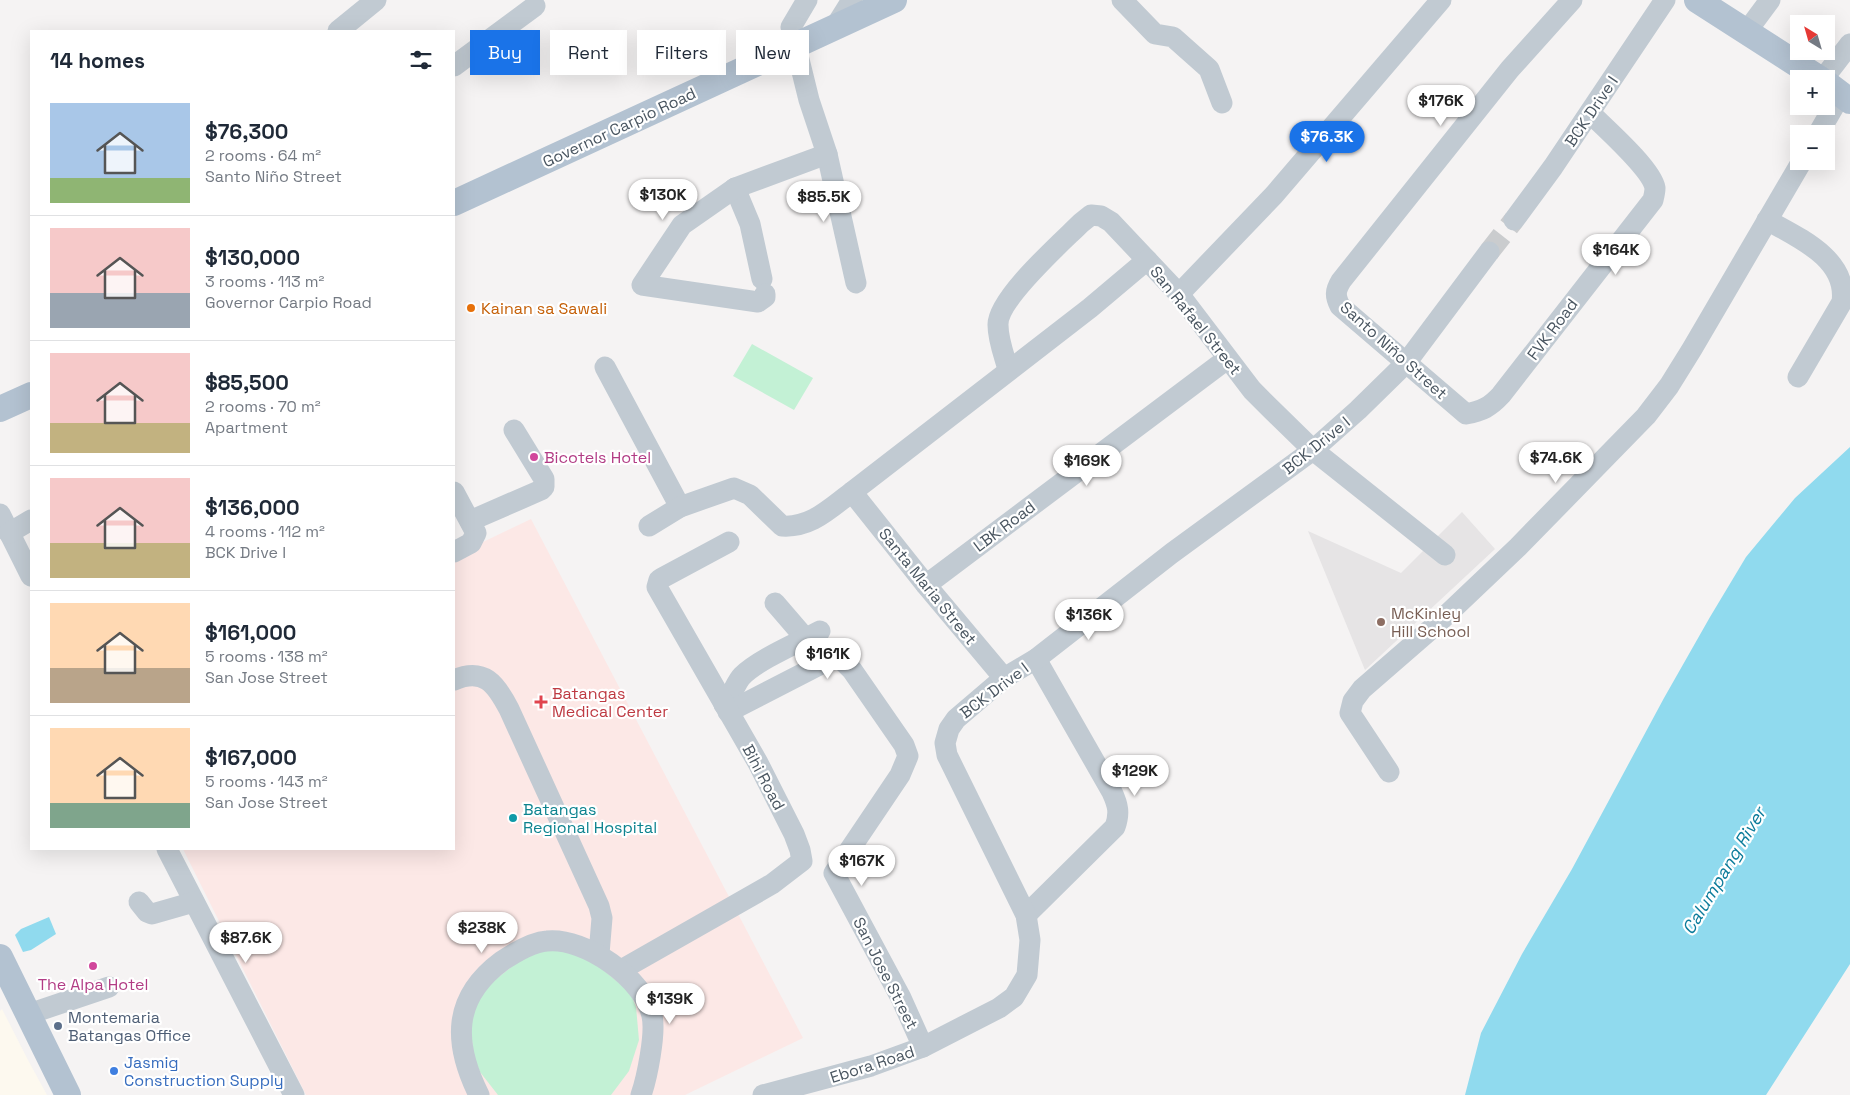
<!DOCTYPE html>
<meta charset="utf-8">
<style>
body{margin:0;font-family:"Space Grotesk",sans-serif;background:#f2f2f3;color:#1f2937;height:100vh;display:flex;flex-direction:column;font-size:19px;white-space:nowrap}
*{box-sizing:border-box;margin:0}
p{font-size:16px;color:#747a83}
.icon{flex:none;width:28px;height:28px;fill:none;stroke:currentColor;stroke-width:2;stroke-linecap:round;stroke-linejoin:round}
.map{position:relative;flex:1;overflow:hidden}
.details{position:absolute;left:30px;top:30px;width:425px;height:820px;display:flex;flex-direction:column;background:#fff;border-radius:0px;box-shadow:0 5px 20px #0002}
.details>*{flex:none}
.guide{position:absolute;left:470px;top:30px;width:475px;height:45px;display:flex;gap:10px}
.needle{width:32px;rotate:323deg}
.tools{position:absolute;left:1790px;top:15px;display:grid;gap:10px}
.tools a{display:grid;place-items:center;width:45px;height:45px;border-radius:0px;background:#fff;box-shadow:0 5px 20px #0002;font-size:25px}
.price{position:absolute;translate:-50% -42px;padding:0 11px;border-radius:18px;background:#fff;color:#222;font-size:16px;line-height:32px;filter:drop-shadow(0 1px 2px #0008)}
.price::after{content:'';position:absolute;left:50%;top:30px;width:15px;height:11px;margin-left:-8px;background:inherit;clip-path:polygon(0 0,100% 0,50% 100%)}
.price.on{background:#1a73e8;color:#fff}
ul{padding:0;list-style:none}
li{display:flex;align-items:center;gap:15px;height:125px;padding:0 20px}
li+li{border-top:1px solid #e0e1e3}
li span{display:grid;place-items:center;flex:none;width:140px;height:100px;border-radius:0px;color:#555}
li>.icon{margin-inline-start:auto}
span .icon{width:60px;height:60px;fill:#fffc;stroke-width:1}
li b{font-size:21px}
h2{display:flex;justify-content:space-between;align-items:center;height:60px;padding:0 20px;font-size:21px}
.tag{padding:0 18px;border-radius:0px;background:#fff;box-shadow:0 5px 20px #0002;font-size:18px;line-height:45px}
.tag.on{background:#1a73e8;color:#fff}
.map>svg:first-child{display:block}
</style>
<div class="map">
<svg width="1850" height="1095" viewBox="0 0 1850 1095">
<rect width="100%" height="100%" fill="#f5f3f3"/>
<polygon fill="#fdf9ef" points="2,1009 28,1060 47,1095 0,1095 0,1011"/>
<polygon fill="#e6e4e5" points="1462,512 1495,549 1365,670 1308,531 1401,573"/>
<polygon fill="#fce8e6" points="531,519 803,1038 685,1095 306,1095 183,849 454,849 454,556"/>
<g fill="#c3f1d5">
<polygon points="752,344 813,378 794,410 733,376"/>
<polygon points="531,951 580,951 630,992 636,1007 639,1040 629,1071 611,1095 498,1095 480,1072 474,1057 470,1024 480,992"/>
</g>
<g fill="#90daee">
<polygon points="1850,447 1850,964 1766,1095 1465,1095 1481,1033 1522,954 1572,869 1664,698 1710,617 1746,557 1795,498"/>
<polygon points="49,917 56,934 31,950 23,952 15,935 21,929"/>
</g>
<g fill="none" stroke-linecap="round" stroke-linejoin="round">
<polyline stroke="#caccce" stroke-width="21" stroke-dasharray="21 11" stroke-linecap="butt" points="1489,252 1514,220"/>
<g stroke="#c1cad2" stroke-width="21">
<polyline points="1122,0 1155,34 1173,37 1209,69 1222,103"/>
<path d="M1572 0 1510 69 1341 281C1335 291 1335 296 1340 306L1466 414C1482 411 1490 407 1501 395L1653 200C1654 196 1655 192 1655 188 1652 169 1605 128 1590 113"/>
<polyline points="835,27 852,0"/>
<polyline points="338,31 376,0"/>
<polyline points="1747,31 1770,0"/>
<polyline points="454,66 535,6"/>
<polyline points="1823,79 1850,44"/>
<polyline points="1818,134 1841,94"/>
<polyline points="827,154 856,283"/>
<polyline points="735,188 750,224 762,279"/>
<polyline points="1514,220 1553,167 1665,0"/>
<path d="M1767 220C1799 238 1848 259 1842 302L1798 377"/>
<polyline points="765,294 765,297 758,302 642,285 682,225 735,188 827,154 809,100 791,27 807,0"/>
<polyline points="1179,294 1274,195 1441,0"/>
<polyline points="605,367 680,507"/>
<path d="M1008 369C1004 355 998 340 998 325 997 299 1062 242 1081 223L1091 215 1101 216 1111 222 1179 294 1252 390 1272 410 1313 450 1445 555"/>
<polyline points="454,492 476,533 471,543 454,552"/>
<polyline points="852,492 926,585 1004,678"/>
<polyline points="0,514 31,576"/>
<polyline points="470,521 541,490 544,487 544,479 514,430"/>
<path d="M649 526 680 507 734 488 750 495 782 526C811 528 829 509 852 492L1090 308 1147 260"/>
<polyline points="9,533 31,520"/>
<polyline points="926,585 1227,359"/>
<polyline points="775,603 806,639"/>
<path d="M454 680C484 667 496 684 509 709L599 906 602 918 599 954"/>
<path d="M724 705C732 696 736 682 742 676 759 659 798 643 820 631"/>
<polyline points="728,712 833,658 843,661 852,670 904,745 908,756 900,775 834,873 901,998 923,1047"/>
<polyline points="1389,772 1350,713 1353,701 1362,689 1438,623 1518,547 1646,416 1669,386 1692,349 1802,161"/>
<polyline points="167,849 294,1095"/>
<polyline points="139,902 147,912 152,914 194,902"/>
<path d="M1026 915 1115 827C1120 813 1118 805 1112 792L1036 659"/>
<polyline points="621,970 772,884 802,861 800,850 794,834 758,763 657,587 659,580 662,578 729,542"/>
<polyline points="29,1014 109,987"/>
<path d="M479 1095C453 1043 452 998 502 961 514 953 533 942 547 941 585 937 644 979 652 1016 656 1033 647 1078 641 1095"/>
<polyline points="763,1095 871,1066 923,1047 999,1008 1014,997 1027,975 1030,940 1026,915 947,755 945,743 949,729 956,719 1004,678 1036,659 1172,553 1313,450 1358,410 1406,363 1489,252"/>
</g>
<g stroke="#b3c2d1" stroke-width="26">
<polyline points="1697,0 1820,79"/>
<polyline points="1826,83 1850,101"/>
<polyline points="454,203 894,0"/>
<polyline points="0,409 31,395"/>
<polyline points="0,957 68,1095"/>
</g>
</g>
<circle fill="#e8710a" stroke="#fff" stroke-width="2" cx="471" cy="308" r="5"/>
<g fill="#d1479c" stroke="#fff" stroke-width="2">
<circle cx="534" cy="457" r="5"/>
<circle cx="93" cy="966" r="5"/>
</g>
<circle fill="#8d6e63" stroke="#fff" stroke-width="2" cx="1381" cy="622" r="5"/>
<path fill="#e0444e" stroke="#fff" stroke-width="2" d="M538.5 694.5h5v5h5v5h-5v5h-5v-5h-5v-5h5z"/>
<circle fill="#0f9aa8" stroke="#fff" stroke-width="2" cx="513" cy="818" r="5"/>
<circle fill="#5c6f8a" stroke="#fff" stroke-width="2" cx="58" cy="1026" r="5"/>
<circle fill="#3f7fe0" stroke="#fff" stroke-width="2" cx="114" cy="1071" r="5"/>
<g text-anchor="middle" stroke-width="4.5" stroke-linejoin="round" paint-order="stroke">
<g font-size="16" fill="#4a5661" stroke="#fff">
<text transform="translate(1591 111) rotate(-56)" y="6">BCK Drive I</text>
<text transform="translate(619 127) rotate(-25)" y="6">Governor Carpio Road</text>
<text transform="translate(1196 320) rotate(51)" y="6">San Rafael Street</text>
<text transform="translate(1552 329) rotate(-53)" y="6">FVK Road</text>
<text transform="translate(1394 350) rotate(42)" y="6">Santo Niño Street</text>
<text transform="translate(1316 445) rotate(-39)" y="6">BCK Drive I</text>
<text transform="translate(1004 526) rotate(-37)" y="6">LBK Road</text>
<text transform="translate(928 586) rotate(51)" y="6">Santa Maria Street</text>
<text transform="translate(994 690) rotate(-37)" y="6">BCK Drive I</text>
<text transform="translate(764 777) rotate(62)" y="6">Bihi Road</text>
<text transform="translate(886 973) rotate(63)" y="6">San Jose Street</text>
<text transform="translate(872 1064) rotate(-18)" y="6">Ebora Road</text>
</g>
<g font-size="16" fill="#c56008" stroke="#fff" text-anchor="start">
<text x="481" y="314">Kainan sa Sawali</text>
</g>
<g font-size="16" fill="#b23c85" stroke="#fff" text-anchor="start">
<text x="544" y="463">Bicotels Hotel</text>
<text x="93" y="990" text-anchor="middle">The Alpa Hotel</text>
</g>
<g font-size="16" fill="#785e54" stroke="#fff" text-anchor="start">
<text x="1391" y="619">McKinley<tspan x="1391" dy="18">Hill School</tspan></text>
</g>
<g font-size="16" fill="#be3a42" stroke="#fff" text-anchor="start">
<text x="552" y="699">Batangas<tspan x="552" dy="18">Medical Center</tspan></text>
</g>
<g font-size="16" fill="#0d838f" stroke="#fff" text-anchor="start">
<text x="523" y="815">Batangas<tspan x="523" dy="18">Regional Hospital</tspan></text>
</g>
<g font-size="16" fill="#4e5e75" stroke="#fff" text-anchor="start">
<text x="68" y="1023">Montemaria<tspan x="68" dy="18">Batangas Office</tspan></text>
</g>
<g font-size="16" fill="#366cbe" stroke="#fff" text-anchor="start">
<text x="124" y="1068">Jasmig<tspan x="124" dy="18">Construction Supply</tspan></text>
</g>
<g font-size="18" font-style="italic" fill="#0c7c9b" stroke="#fff">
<text transform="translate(1724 871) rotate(-59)" y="6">Calumpang River</text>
</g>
</g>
</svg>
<div class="tools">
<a><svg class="needle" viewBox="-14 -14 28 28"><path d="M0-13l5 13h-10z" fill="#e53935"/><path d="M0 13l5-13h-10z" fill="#747a83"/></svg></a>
<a>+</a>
<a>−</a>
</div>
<b class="price" style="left:1441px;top:127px">$176K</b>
<b class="price on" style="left:1327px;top:163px">$76.3K</b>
<b class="price" style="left:663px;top:221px">$130K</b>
<b class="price" style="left:824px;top:223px">$85.5K</b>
<b class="price" style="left:1616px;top:276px">$164K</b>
<b class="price" style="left:1556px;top:484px">$74.6K</b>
<b class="price" style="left:1087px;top:487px">$169K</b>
<b class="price" style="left:1089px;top:641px">$136K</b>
<b class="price" style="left:828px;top:680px">$161K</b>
<b class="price" style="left:1135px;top:797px">$129K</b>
<b class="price" style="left:862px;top:887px">$167K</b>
<b class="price" style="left:482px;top:954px">$238K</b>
<b class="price" style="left:246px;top:964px">$87.6K</b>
<b class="price" style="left:670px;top:1025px">$139K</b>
<div class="guide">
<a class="tag on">Buy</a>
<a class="tag">Rent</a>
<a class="tag">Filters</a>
<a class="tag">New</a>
</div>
<section class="details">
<h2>14 homes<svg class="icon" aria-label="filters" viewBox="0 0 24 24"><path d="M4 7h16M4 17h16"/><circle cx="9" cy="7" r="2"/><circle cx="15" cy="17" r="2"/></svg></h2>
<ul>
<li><span style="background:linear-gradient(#a9c7e8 75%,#8fb573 0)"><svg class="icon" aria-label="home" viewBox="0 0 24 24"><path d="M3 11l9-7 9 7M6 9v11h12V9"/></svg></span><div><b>$76,300</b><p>2 rooms · 64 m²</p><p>Santo Niño Street</p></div></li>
<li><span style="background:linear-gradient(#f6c9c9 65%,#9aa5b1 0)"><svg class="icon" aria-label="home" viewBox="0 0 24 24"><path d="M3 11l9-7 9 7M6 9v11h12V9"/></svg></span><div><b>$130,000</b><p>3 rooms · 113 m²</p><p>Governor Carpio Road</p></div></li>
<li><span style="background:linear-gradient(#f6c9c9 70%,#c2b280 0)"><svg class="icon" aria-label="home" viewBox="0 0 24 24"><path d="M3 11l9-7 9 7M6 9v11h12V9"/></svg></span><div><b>$85,500</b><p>2 rooms · 70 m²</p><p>Apartment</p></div></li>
<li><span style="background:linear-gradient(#f6c9c9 65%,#c2b280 0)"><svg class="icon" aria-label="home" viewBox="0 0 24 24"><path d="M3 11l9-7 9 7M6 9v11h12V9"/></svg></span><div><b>$136,000</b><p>4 rooms · 112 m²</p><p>BCK Drive I</p></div></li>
<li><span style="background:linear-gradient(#ffd9b3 65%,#b9a48a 0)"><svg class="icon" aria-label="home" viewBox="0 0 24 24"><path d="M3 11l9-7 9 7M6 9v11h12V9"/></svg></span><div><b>$161,000</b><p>5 rooms · 138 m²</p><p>San Jose Street</p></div></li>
<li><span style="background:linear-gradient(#ffd9b3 75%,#7fa58c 0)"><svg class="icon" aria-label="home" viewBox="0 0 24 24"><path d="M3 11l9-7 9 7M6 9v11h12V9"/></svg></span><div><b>$167,000</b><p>5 rooms · 143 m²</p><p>San Jose Street</p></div></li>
</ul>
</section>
</div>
